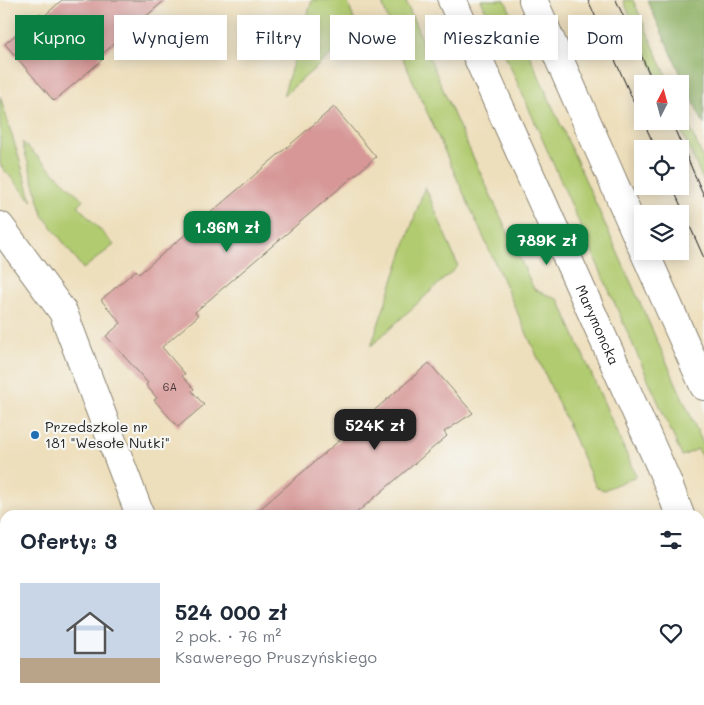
<!DOCTYPE html>
<html lang="pl">
<meta charset="utf-8">
<style>
body{margin:0;font-family:Mali,sans-serif;background:#f6f6f7;color:#1f2937;height:100vh;display:flex;flex-direction:column;font-size:19px;white-space:nowrap}
*{box-sizing:border-box;margin:0}
p{font-size:16px;color:#747a83}
.icon{flex:none;width:28px;height:28px;fill:none;stroke:currentColor;stroke-width:2;stroke-linecap:round;stroke-linejoin:round}
.map{position:relative;flex:1;overflow:hidden}
.details{position:absolute;left:0px;top:510px;width:705px;height:195px;display:flex;flex-direction:column;background:#fff;border-radius:15px 15px 0 0;box-shadow:0 2px 12px #0003}
.details>*{flex:none}
.guide{position:absolute;left:15px;top:15px;width:675px;height:45px;display:flex;gap:10px}
.needle{width:32px;rotate:6deg}
.fabs{position:absolute;left:634px;top:75px;display:grid;gap:10px}
.fabs a{display:grid;place-items:center;width:55px;height:55px;border-radius:0px;background:#fff;box-shadow:0 2px 12px #0003;font-size:25px}
.price{position:absolute;translate:-50% -42px;padding:0 11px;border-radius:10px;background:#0b8043;color:#fff;font-size:16px;line-height:32px;filter:drop-shadow(0 1px 2px #0008)}
.price::after{content:'';position:absolute;left:50%;top:30px;width:15px;height:11px;margin-left:-8px;background:inherit;clip-path:polygon(0 0,100% 0,50% 100%)}
.price.current{background:#222;color:#fff}
ul{padding:0;list-style:none}
li{display:flex;align-items:center;gap:15px;height:125px;padding:0 20px}
li span{display:grid;place-items:center;flex:none;width:140px;height:100px;border-radius:0px;color:#555}
li>.icon{margin-inline-start:auto}
span .icon{width:60px;height:60px;fill:#fffc;stroke-width:1}
li b{font-size:21px}
h2{display:flex;justify-content:space-between;align-items:center;height:60px;padding:0 20px;font-size:21px}
.chip{padding:0 18px;border-radius:0px;background:#fff;box-shadow:0 2px 12px #0003;font-size:18px;line-height:45px}
.chip.current{background:#0b8043;color:#fff}
.map>svg:first-child{display:block}
</style>
<div class="map">
<svg width="704" height="705" viewBox="0 0 704 705">
<rect width="100%" height="100%" fill="#f6f6f2"/>
<filter id="ink" filterUnits="userSpaceOnUse"><feTurbulence type="fractalNoise" baseFrequency=".02" numOctaves="2"/><feDisplacementMap in="SourceGraphic" scale="10" xChannelSelector="R" yChannelSelector="G"/><feConvolveMatrix kernelMatrix="1 2 1 2 8 2 1 2 1" color-interpolation-filters="sRGB"/></filter>
<filter id="wash" filterUnits="userSpaceOnUse"><feTurbulence type="fractalNoise" baseFrequency=".0096" numOctaves="4" result="noise"/><feDisplacementMap in="SourceGraphic" scale="20" xChannelSelector="R" yChannelSelector="G"/><feGaussianBlur stdDeviation="1.12" result="paint"/><feColorMatrix in="noise" values="0 0 0 0 0 0 0 0 0 0 0 0 0 0 0 0 0 1.4 0 .05"/><feComposite in="paint" operator="in"/></filter>
<g filter="url(#wash)">
<rect width="100%" height="100%" fill="#eedfbc"/>
<g fill="#b1cb70" stroke="#667446">
<polygon points="312,0 347,0 358,31 283,96"/>
<polygon points="381,0 405,0 456,120 534,289 559,300 636,476 604,490 596,487 399,50"/>
<polygon points="481,0 505,0 704,446 704,462 698,449 682,456"/>
<polygon points="623,0 633,0 670,84 660,84"/>
<polygon points="0,96 32,201 0,165"/>
<polygon points="680,106 704,160 704,182 677,121 680,121"/>
<polygon points="22,142 83,200 78,206 114,245 83,269 43,215"/>
<polygon points="425,186 458,266 371,346"/>
<polygon points="700,625 704,634 704,705 690,705 688,700 700,700"/>
<polygon points="0,678 5,680 5,700 7,700 5,705 0,705"/>
<polygon points="614,700 657,700 659,705 613,705"/>
</g>
<polygon fill="#8caf62" stroke="#54663f" points="647,0 704,0 704,125"/>
<g id="blocks">
<g fill="#d69796">
<polygon points="62,0 165,0 99,57 102,60 54,101 5,44 40,13 43,17"/>
<polygon points="334,107 376,157 195,312 198,316 162,347 185,374 182,376 194,389 192,391 204,405 178,427 154,400 157,398 146,385 148,383 106,336 121,323 101,300 136,270 139,274"/>
<polygon points="429,363 473,413 444,432 447,436 354,515 253,515"/>
</g>
</g>
</g>
<g filter="url(#ink)">
<use href="#blocks" fill-opacity="0" stroke="#857e6c" stroke-width="1"/>
<g fill="none" stroke-linecap="round" stroke-linejoin="round">
<defs>
<g id="street">
<polyline points="0,226 63,312 140,515"/>
<polyline points="211,700 213,705"/>
</g>
<g id="secondary">
<path id="s1" d="M452 0 667 481 680 515"/>
<polyline points="533,0 642,247"/>
<polyline points="644,251 704,386"/>
<polyline points="700,564 704,574"/>
</g>
</defs>
<use href="#street" stroke="#857e6c" stroke-width="30"/>
<use href="#secondary" stroke="#857e6c" stroke-width="30"/>
<use href="#street" stroke="#fff" stroke-width="28"/>
<use href="#secondary" stroke="#fff" stroke-width="28"/>
<g stroke="#1c1c1c" stroke-width="1">
<polyline points="588,0 642,120"/>
<polyline points="616,0 654,84"/>
<polyline points="643,121 656,149"/>
<polyline points="671,121 704,196"/>
<polyline points="672,186 704,258"/>
</g>
</g>
</g>
<circle fill="#1f6fb2" stroke="#f6f6f2" stroke-width="2" cx="35" cy="435" r="5"/>
<g text-anchor="middle" stroke-width="4.5" stroke-linejoin="round" paint-order="stroke">
<g font-size="11" fill="#4a3b3a">
<text x="170" y="391">6A</text>
</g>
<g font-size="14" fill="#1c1c1c" stroke="#f6f6f2">
<text dy="5" stroke="none"><textPath href="#s1" startOffset="356">Marymoncka</textPath></text>
</g>
<g font-size="14" fill="#1c1c1c" stroke="#f6f6f2" text-anchor="start">
<text x="45" y="432">Przedszkole nr<tspan x="45" dy="16">181 "Wesołe Nutki"</tspan></text>
</g>
</g>
</svg>
<div class="fabs">
<a><svg class="needle" viewBox="-14 -14 28 28"><path d="M0-13l5 13h-10z" fill="#e53935"/><path d="M0 13l5-13h-10z" fill="#747a83"/></svg></a>
<a><svg class="icon" aria-label="locate" viewBox="0 0 24 24"><circle cx="12" cy="12" r="6"/><path d="M12 2v4M12 18v4M2 12h4M18 12h4"/></svg></a>
<a><svg class="icon" aria-label="layers" viewBox="0 0 24 24"><path d="M12 4l9 5-9 5-9-5zM3 14l9 5 9-5"/></svg></a>
</div>
<b class="price" style="left:227px;top:253px">1.36M zł</b>
<b class="price" style="left:547px;top:266px">789K zł</b>
<b class="price current" style="left:375px;top:451px">524K zł</b>
<div class="guide">
<a class="chip current">Kupno</a>
<a class="chip">Wynajem</a>
<a class="chip">Filtry</a>
<a class="chip">Nowe</a>
<a class="chip">Mieszkanie</a>
<a class="chip">Dom</a>
</div>
<section class="details">
<h2>Oferty: 3<svg class="icon" aria-label="filters" viewBox="0 0 24 24"><path d="M4 7h16M4 17h16"/><circle cx="9" cy="7" r="2"/><circle cx="15" cy="17" r="2"/></svg></h2>
<ul>
<li><span style="background:linear-gradient(#c9d6e8 75%,#b9a48a 0)"><svg class="icon" aria-label="home" viewBox="0 0 24 24"><path d="M3 11l9-7 9 7M6 9v11h12V9"/></svg></span><div><b>524 000 zł</b><p>2 pok. · 76 m²</p><p>Ksawerego Pruszyńskiego</p></div><svg class="icon" aria-label="heart" viewBox="0 0 24 24"><path d="M12 20l-8-8c-3-5 5-10 8-4 3-6 11-1 8 4z"/></svg></li>
</ul>
</section>
</div>
